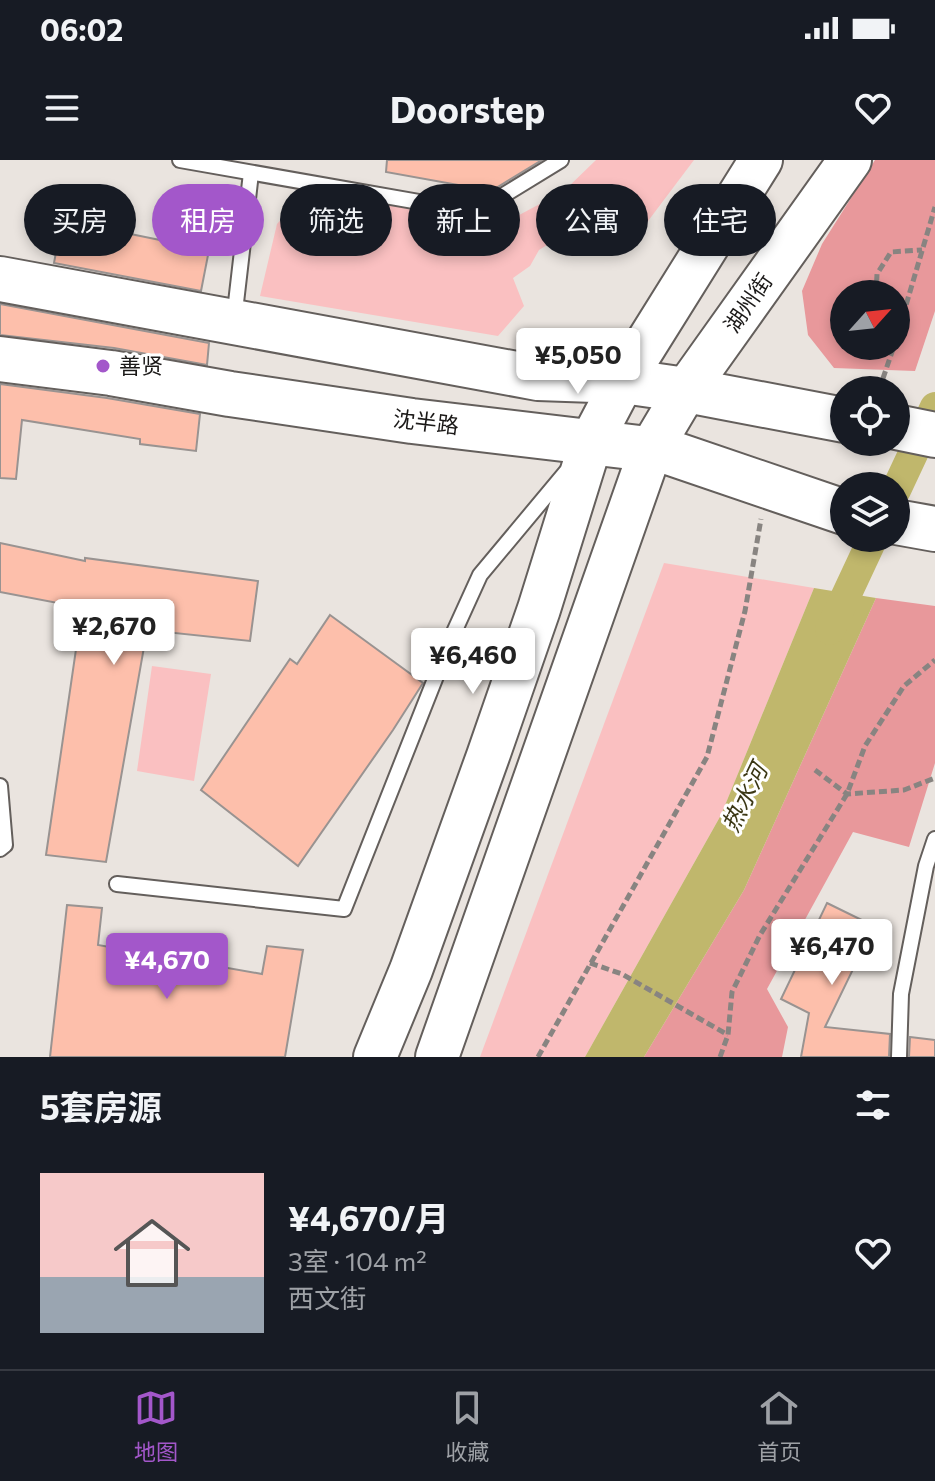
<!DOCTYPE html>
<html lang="zh">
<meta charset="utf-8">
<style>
body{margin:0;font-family:Commissioner,"Noto Sans SC",sans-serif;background:#242831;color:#f1f3f6;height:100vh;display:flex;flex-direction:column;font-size:30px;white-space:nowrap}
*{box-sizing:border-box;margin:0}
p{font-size:26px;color:#9ea1a6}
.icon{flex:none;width:44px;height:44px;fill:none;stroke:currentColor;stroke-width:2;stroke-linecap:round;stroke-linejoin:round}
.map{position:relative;height:897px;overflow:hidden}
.panel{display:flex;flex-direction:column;background:#171b24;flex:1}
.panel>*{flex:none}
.hud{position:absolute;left:24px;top:24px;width:888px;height:72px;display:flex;gap:16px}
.needle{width:52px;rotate:63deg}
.buttons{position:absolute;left:830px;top:120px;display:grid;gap:16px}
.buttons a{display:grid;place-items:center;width:80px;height:80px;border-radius:50%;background:#171b24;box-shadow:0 4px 12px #0003;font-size:40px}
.price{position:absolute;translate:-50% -68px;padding:0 18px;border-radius:8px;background:#fff;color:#222;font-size:26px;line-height:52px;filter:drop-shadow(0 2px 4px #0008)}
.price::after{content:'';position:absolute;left:50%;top:48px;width:24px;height:18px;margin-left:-12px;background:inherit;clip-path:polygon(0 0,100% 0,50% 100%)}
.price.on{background:#a357ca;color:#fff}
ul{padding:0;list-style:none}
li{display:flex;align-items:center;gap:24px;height:200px;padding:0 40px}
li span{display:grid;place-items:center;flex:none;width:224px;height:160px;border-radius:0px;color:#555}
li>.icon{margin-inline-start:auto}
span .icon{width:96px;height:96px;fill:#fffc;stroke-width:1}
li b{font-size:34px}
h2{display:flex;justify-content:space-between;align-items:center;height:96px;padding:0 40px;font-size:34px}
.chip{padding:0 28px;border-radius:36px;background:#171b24;box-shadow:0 4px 12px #0003;font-size:28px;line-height:72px}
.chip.on{background:#a357ca;color:#fff}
.status{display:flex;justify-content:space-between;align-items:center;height:56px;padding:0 40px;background:#171b24;direction:ltr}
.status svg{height:22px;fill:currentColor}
header{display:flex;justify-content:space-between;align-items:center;height:104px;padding:0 40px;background:#171b24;font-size:36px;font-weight:700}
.dock{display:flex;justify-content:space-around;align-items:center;height:112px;border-top:2px solid #363941;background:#171b24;font-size:22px;color:#9ea1a6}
.dock a{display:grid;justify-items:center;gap:4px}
.dock .on{color:#a357ca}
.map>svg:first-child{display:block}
</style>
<div class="status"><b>06:02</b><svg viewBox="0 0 49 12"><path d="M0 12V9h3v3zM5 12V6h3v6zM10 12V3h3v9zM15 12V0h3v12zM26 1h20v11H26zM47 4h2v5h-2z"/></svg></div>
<header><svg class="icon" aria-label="menu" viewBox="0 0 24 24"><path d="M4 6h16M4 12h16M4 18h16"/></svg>Doorstep<svg class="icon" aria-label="heart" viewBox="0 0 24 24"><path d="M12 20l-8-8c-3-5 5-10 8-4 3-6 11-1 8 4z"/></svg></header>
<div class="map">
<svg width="935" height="897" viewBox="0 0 935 897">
<rect width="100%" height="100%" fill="#eae4df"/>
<g fill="#fac0c1">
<polygon points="596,0 694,0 636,77 618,83 589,71 555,80 539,90 530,106 513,118 524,146 498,176 260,136 277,64 296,43 310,33 381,41 491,70 564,31"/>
<polygon points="664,403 814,428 721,655 585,897 480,897"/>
<polygon points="152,506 211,514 194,621 137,611"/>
</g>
<g fill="#e8989b" fill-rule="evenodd">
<path d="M875 0H935V151L915 211 834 208 808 175 802 131 822 84ZM844 134H896V186H844Z"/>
<polygon points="876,438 935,446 935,603 909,687 853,672 767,829 788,867 782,897 644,897 744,730"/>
</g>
<polygon fill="#c0b76c" points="814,428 876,438 744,730 644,897 585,897 721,655"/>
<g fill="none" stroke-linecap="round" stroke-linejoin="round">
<g stroke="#c0b76c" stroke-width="30">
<polyline points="896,330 935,247"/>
<polyline points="830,470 873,378"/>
</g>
</g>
<g fill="#fdbfab" stroke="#999391" stroke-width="2">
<polygon points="387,0 542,0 496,28 486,30 386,12"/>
<polygon points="62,60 209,90 201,131 54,103"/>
<polygon points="0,144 209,183 207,205 114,188 0,175"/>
<polygon points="0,224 107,238 200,254 196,291 140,284 140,279 22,260 16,319 0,318"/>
<polygon points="0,383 85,401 85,398 258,421 250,481 147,470 106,702 46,695 80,462 78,462 79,447 0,432"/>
<polygon points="330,455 423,523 393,570 298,706 201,630 290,499 297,504"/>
<polygon points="827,743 874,766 825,867 890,874 889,897 801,897 809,853 781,839"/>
<polygon points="67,745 102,748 98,785 262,814 267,786 303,790 285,897 50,897"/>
<polygon points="910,877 935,880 935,897 909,897"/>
</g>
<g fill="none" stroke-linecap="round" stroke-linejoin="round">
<defs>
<g id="lane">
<polyline points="180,0 476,52 561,0"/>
<polyline points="234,160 251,13"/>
<polyline points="0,626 5,685 0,689"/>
<polyline points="117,724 344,749 450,481 480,415 566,312"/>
<polyline points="899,897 901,834 926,706 935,679"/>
</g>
<g id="secondary">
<polyline points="375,897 411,810 488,596 539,449 591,282 623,221 761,0"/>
<polyline points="437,897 651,289 686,230 850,0"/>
</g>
<g id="primary">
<polyline points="0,119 538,218 623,221 686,230 844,260"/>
<polyline points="0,199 111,213 230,234 412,261 665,291 844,352"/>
<polyline points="896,267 935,275"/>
<polyline points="896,362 935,369"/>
</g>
</defs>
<use href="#lane" stroke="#645f5c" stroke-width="18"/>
<use href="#secondary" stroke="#645f5c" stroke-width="46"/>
<use href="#primary" stroke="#645f5c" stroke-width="48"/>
<g stroke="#888481" stroke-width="5" stroke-dasharray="8 4" stroke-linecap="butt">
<polyline points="876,134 877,114 891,92 922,90"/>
<polyline points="896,179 935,47"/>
<polyline points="879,230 894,186"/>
<polyline points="815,610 847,634 904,630 935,618"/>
<polyline points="590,803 622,814 728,875"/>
<polyline points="538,897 707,597 745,451 761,359"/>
<polyline points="720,897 728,875 732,832 760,775 847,634 865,586 904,526 935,500"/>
</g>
<use href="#lane" stroke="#fff" stroke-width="14"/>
<use href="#secondary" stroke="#fff" stroke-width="42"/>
<use href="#primary" stroke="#fff" stroke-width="44"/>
</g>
<circle fill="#a357ca" stroke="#fff" stroke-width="3" cx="103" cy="206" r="8"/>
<g text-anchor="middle" stroke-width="6" stroke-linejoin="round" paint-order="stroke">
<g font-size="22" fill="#1b1918" stroke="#fff">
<text transform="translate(748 143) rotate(-55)" y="8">湖州街</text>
<text transform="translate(426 262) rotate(7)" y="8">沈半路</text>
</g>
<g font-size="22" fill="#1b1918" stroke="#fff" text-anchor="start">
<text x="119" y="214">善贤</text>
</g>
<g font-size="24" font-style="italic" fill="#3b3715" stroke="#fff">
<text transform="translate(745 638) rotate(-64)" y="8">热水河</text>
</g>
</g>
</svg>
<div class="buttons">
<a><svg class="needle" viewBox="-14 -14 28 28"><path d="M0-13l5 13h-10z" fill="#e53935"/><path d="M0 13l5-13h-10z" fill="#9ea1a6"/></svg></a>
<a><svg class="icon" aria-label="locate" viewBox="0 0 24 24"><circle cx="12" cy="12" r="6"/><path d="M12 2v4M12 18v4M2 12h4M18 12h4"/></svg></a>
<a><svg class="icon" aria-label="layers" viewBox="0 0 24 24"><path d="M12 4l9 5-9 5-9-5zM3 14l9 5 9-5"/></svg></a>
</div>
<b class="price" style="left:578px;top:236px">¥5,050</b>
<b class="price" style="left:114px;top:507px">¥2,670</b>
<b class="price" style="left:473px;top:536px">¥6,460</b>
<b class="price" style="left:832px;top:827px">¥6,470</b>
<b class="price on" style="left:167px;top:841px">¥4,670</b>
<div class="hud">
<a class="chip">买房</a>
<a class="chip on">租房</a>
<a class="chip">筛选</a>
<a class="chip">新上</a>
<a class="chip">公寓</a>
<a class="chip">住宅</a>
</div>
</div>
<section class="panel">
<h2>5套房源<svg class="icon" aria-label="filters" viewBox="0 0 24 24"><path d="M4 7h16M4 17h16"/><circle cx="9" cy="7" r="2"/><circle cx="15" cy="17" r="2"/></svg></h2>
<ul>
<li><span style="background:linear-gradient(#f6c9c9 65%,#9aa5b1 0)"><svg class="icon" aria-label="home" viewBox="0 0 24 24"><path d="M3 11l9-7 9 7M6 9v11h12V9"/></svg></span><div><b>¥4,670/月</b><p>3室 · 104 m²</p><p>西文街</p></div><svg class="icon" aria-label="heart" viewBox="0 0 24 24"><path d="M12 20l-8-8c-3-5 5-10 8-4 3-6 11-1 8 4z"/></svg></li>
</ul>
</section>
<nav class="dock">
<a class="on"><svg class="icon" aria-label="map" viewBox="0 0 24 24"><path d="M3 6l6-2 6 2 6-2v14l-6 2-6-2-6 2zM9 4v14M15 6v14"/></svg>地图</a>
<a><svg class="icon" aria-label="saved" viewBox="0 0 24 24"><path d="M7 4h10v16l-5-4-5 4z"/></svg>收藏</a>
<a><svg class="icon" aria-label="home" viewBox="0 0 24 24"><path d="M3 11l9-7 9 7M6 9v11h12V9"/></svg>首页</a>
</nav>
